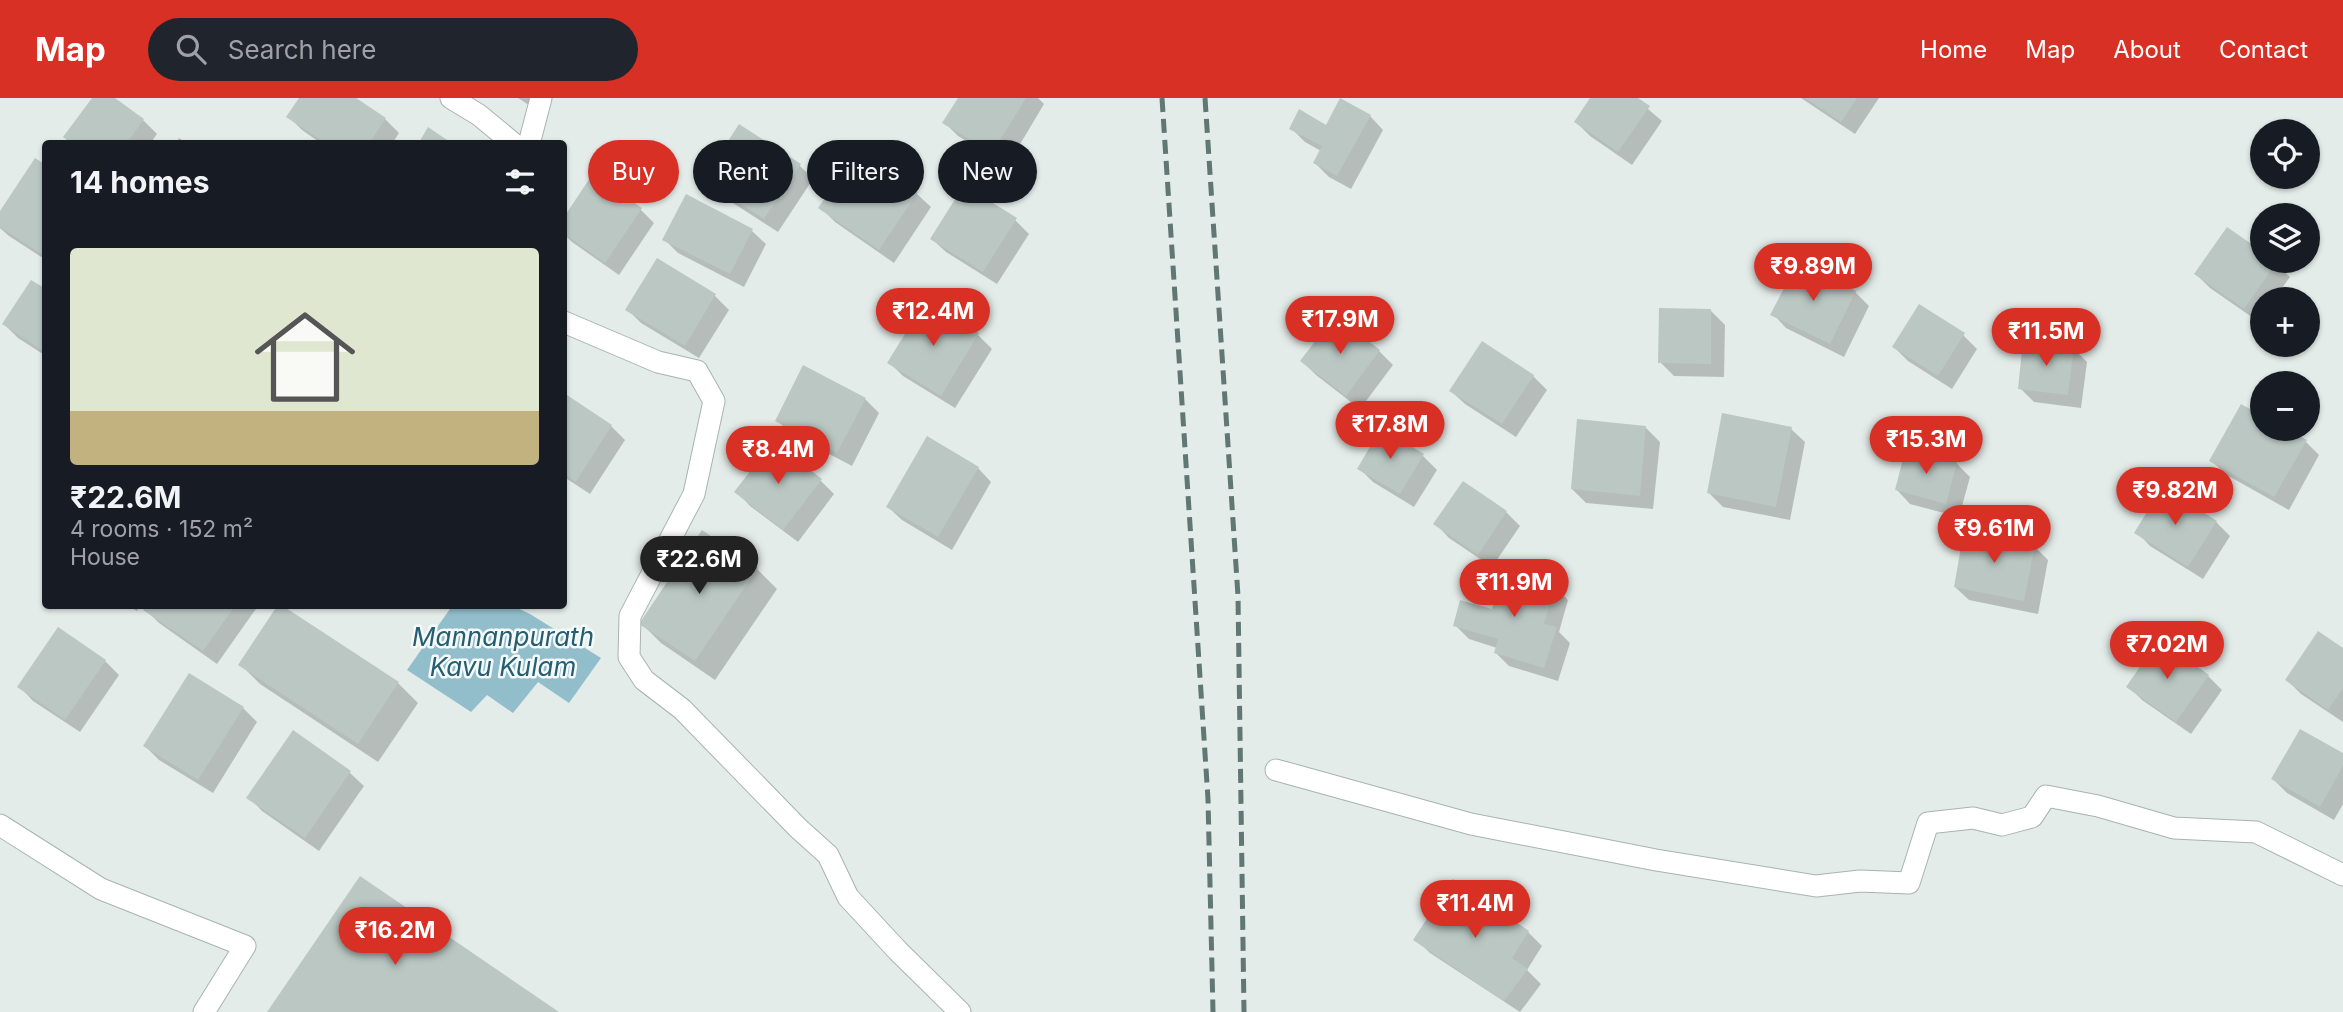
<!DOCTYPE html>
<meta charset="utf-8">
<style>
body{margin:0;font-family:Inter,sans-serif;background:#20242c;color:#f1f3f6;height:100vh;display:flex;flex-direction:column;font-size:26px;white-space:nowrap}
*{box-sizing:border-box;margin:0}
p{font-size:23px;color:#9ea1a6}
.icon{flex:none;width:38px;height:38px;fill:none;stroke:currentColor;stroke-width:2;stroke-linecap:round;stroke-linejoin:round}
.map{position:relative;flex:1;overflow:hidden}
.details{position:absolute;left:42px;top:42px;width:525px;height:469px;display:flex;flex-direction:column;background:#171b24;border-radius:7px;box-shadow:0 2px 5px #0004}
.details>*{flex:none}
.hud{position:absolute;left:588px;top:42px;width:665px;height:63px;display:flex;gap:14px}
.controls{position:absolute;left:2250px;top:21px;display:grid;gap:14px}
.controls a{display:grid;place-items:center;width:70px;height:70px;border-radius:50%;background:#171b24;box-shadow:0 2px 5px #0004;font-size:35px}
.price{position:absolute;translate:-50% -60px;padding:0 16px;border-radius:24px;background:#d93025;color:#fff;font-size:23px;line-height:46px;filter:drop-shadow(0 2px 4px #0008)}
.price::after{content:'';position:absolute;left:50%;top:42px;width:21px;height:16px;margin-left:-10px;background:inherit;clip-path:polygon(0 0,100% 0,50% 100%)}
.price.active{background:#222;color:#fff}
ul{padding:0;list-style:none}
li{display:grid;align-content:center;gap:14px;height:371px;padding:0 28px}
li+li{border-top:2px solid #363941}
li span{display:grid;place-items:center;height:217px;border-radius:7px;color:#555}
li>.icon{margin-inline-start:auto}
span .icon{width:126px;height:126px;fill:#fffc;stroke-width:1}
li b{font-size:30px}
h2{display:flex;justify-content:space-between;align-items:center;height:84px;padding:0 28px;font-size:30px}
.tag{padding:0 24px;border-radius:32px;background:#171b24;box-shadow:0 2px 5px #0004;font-size:24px;line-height:63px}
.tag.active{background:#d93025;color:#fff}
header{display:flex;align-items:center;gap:42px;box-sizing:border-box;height:98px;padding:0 35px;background:#d93025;color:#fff}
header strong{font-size:33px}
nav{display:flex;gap:38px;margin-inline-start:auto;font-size:24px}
.search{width:490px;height:63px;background:#20242c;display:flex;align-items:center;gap:18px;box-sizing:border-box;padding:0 24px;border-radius:38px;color:#9ea1a6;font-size:26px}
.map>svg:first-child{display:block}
</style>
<header>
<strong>Map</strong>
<div class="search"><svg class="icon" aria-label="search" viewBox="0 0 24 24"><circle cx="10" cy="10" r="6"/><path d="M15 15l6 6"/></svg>Search here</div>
<nav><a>Home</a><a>Map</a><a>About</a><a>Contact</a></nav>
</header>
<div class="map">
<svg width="2343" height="914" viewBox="0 0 2343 914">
<rect width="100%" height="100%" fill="#e4ece9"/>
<polygon fill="#92bdcb" points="452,508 513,508 530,516 601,560 569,605 538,584 513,615 487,597 471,614 407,572"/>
<g fill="#0003">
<polygon points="94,0 112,0 143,22 157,36 150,46 72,46"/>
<polygon points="301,0 352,0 385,21 399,35 392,46 322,46 302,32 288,18"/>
<polygon points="518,0 538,0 532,9"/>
<polygon points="960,0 1038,0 1044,6 1007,68 958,38 944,24"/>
<polygon points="1592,0 1635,0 1662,23 1632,67 1590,38 1576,24"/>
<polygon points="1801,0 1879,0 1855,36"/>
<polygon points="1370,18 1383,32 1351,91 1329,79 1315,65 1321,53 1305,44 1291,30 1327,29"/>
<polygon points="179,40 188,46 176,46"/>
<polygon points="858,55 917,96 931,109 894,165 835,124 821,110"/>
<polygon points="799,67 813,81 778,134 719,96 705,82"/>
<polygon points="46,69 46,162 9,138 0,130 0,116"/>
<polygon points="592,79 640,111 654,125 619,177 572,144 564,136 564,122"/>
<polygon points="686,99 752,133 766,146 744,189 678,155 664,141"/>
<polygon points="1015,122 1029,136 997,186 946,154 932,141"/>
<polygon points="658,162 715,198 729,212 699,260 641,225 628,212"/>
<polygon points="2263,163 2272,163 2290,179 2274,201 2263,201 2263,218 2259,224 2210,190 2196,176"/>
<polygon points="46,194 46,258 18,240 4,226"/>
<polygon points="1855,194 1869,208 1844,259 1786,230 1773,216"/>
<polygon points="1711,213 1725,227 1724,279 1674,278 1660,264"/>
<polygon points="1335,220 1379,253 1393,267 1360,311 1316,277 1302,263"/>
<polygon points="978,237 992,251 955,310 903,278 889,264"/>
<polygon points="1963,237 1977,251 1952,291 1908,263 1894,249"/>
<polygon points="2073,250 2087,264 2081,310 2034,304 2020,290"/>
<polygon points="1533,278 1547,292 1516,339 1465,306 1451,293"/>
<polygon points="564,297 611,328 625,342 590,396 564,379"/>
<polygon points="865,301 879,315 852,368 791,336 777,322"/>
<polygon points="1646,330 1660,344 1653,411 1586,405 1572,391"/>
<polygon points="1791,331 1805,344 1790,422 1723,409 1709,395"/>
<polygon points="2263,331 2282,331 2306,344 2319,357 2289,412 2225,376 2211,362"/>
<polygon points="1423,358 1437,372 1414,409 1373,384 1359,370"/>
<polygon points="1956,365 1970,379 1959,419 1910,406 1897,392"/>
<polygon points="978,370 991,384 952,452 902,422 888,409"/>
<polygon points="820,382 834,396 798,444 750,408 737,394"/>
<polygon points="1506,414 1520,428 1492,469 1449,440 1436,426"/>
<polygon points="2216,424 2230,438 2203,481 2150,448 2137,434"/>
<polygon points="2034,448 2048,462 2038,516 1969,502 1955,489"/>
<polygon points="757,471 777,491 715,582 661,545 641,525"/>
<polygon points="1554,488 1568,502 1559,534 1570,545 1558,583 1509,568 1496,555 1497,550 1469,541 1455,527"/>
<polygon points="128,508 140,508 137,513"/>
<polygon points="148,508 258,508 217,566 159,525 145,511"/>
<polygon points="280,508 398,585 418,605 378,664 260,586 240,566"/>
<polygon points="2343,552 2343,624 2301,596 2287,582"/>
<polygon points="105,563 119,577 80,634 33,603 20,589"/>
<polygon points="2208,578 2222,592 2191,636 2142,602 2128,588"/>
<polygon points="243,610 257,624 213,695 159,662 145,648"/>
<polygon points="294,635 350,675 364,688 319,753 262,713 249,699"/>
<polygon points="2343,657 2343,706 2334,722 2287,695 2273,681"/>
<polygon points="1528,834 1542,848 1527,872 1541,886 1520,914 1430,855 1416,841"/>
</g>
<g fill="#bac7c3">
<polygon points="92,0 115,0 144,21 126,46 72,46 63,39"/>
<polygon points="299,0 356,0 386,20 369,46 327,46 286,19"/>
<polygon points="958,0 1026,0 992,55 942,25"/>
<polygon points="1340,0 1371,17 1337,78 1313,65 1322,48 1289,31 1299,11 1326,27"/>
<polygon points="1590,0 1638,0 1650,8 1618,54 1574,24"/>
<polygon points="1805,0 1857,0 1841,24"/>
<polygon points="739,26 801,66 764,121 703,82"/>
<polygon points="428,29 453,46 418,46"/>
<polygon points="858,53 918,94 879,152 818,110"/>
<polygon points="35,60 46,67 46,159 0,129 0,113"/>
<polygon points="592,77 642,110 605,165 564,136 564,119"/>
<polygon points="964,87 1017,120 983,174 930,141"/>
<polygon points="686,96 753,131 730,176 662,142"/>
<polygon points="2227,129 2263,154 2263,163 2277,164 2244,211 2194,176"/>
<polygon points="657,160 716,196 685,248 625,212"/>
<polygon points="1798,164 1856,193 1830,246 1770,217"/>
<polygon points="31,182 46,191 46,255 2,226"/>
<polygon points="926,202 979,235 941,298 887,265"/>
<polygon points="1919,206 1965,235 1938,278 1892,249"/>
<polygon points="1659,210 1711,211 1711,266 1658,265"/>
<polygon points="1335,217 1380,252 1346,298 1300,263"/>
<polygon points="2023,242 2074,249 2068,297 2018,291"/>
<polygon points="1482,243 1534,277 1502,326 1449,293"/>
<polygon points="803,267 866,300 837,355 775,323"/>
<polygon points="564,295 612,327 576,384 564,376"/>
<polygon points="2241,306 2263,318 2263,331 2286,331 2307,342 2274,399 2209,363"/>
<polygon points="1722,315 1792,329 1776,409 1707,395"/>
<polygon points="1577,321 1646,328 1640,398 1571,391"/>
<polygon points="1381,330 1424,356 1400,396 1357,371"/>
<polygon points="927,338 979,369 938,439 886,409"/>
<polygon points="773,344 822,381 783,432 734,394"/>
<polygon points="1906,349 1957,364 1946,406 1895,392"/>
<polygon points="1463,383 1507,413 1478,457 1433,426"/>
<polygon points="2163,388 2217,423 2188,469 2134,435"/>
<polygon points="702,432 758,470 695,563 639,526"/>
<polygon points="1964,432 2035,446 2024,503 1954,489"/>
<polygon points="1504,472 1555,487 1544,526 1557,529 1544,570 1494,555 1498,541 1453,528 1460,502 1492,511"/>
<polygon points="146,508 235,508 203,553 143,512"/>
<polygon points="277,508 283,508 399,584 358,646 238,567"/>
<polygon points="58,529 106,562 65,622 17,589"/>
<polygon points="2318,533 2343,550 2343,590 2328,612 2285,582"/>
<polygon points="2159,541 2209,577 2176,624 2126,589"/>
<polygon points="189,575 244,609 198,682 143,648"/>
<polygon points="2300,631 2343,655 2343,668 2320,709 2271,681"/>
<polygon points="293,632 351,673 305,740 246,700"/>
<polygon points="360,778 559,914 267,914"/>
<polygon points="1453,781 1529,833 1512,860 1528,871 1504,903 1413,842"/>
</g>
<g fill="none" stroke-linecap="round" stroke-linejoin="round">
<defs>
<g id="minor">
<polyline points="451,0 479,17 514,46"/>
<polyline points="529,46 541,0"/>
<polyline points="564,224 658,264 697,273 714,303 694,396 630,518 629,559 644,582 682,611 798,730 828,757 848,799 898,853 960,914"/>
<polyline points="1276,672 1471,726 1656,762 1816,788 1860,783 1909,785 1928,725 1973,720 2002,727 2032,719 2046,698 2098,708 2174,730 2256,734 2343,777"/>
<polyline points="0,727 101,791 245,848 204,914"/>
</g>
</defs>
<use href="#minor" stroke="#a7b4b0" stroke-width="23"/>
<use href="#minor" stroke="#fff" stroke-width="21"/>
<g stroke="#607773" stroke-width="5" stroke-dasharray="14 7" stroke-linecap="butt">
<polyline points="1162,0 1208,701 1213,914"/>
<polyline points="1205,0 1238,498 1244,914"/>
</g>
</g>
<g text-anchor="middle" stroke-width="5" stroke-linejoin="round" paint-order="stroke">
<g font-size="26" font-style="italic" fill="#255e72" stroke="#f5f9f7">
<text x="503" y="548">Mannanpurath<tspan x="503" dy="30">Kavu Kulam</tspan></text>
</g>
</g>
</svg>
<div class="controls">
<a><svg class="icon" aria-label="locate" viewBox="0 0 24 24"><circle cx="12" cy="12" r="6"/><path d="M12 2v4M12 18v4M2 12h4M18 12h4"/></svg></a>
<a><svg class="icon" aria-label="layers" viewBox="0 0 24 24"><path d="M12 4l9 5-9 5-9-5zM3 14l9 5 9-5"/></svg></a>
<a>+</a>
<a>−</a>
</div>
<b class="price" style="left:1813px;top:205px">₹9.89M</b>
<b class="price" style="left:933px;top:250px">₹12.4M</b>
<b class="price" style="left:1340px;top:258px">₹17.9M</b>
<b class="price" style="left:2046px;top:270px">₹11.5M</b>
<b class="price" style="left:1390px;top:363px">₹17.8M</b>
<b class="price" style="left:1926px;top:378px">₹15.3M</b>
<b class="price" style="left:778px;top:388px">₹8.4M</b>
<b class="price" style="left:2175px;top:429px">₹9.82M</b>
<b class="price" style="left:1994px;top:467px">₹9.61M</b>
<b class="price active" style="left:699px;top:498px">₹22.6M</b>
<b class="price" style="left:1514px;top:521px">₹11.9M</b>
<b class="price" style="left:2167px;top:583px">₹7.02M</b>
<b class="price" style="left:1475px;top:842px">₹11.4M</b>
<b class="price" style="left:395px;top:869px">₹16.2M</b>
<div class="hud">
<a class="tag active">Buy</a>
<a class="tag">Rent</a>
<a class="tag">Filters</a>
<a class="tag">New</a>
</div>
<section class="details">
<h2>14 homes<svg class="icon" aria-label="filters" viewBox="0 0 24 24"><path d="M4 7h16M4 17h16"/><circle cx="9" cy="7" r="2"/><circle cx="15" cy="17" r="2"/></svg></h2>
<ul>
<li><span style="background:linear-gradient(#dfe7d0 75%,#c2b280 0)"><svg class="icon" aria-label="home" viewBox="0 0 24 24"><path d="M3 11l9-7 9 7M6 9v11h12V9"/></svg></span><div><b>₹22.6M</b><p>4 rooms · 152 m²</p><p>House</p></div></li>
</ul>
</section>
</div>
